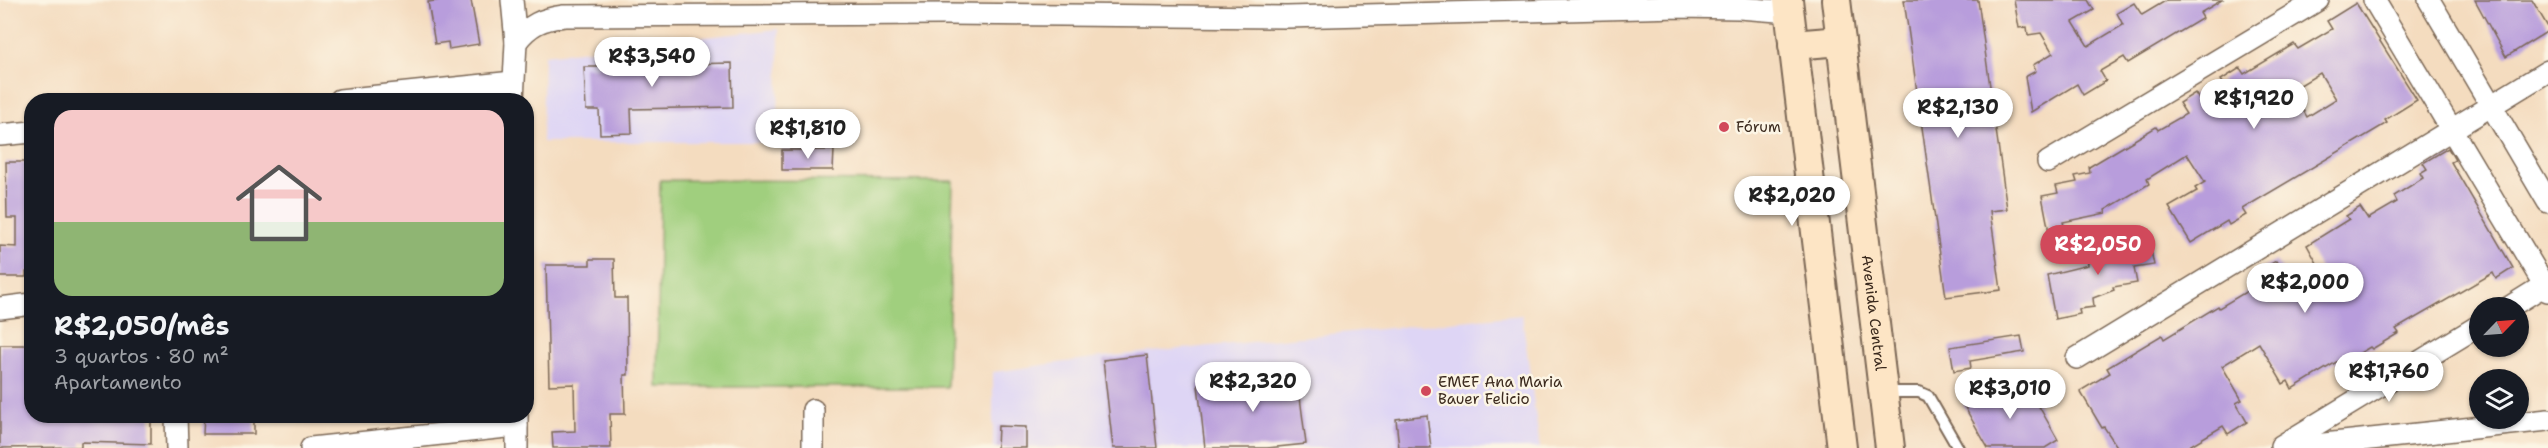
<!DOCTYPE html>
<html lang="pt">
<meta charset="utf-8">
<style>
body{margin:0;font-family:"Shantell Sans",sans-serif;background:#20242c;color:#f1f3f6;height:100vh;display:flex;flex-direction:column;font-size:22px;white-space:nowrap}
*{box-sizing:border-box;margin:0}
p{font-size:20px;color:#9ea1a6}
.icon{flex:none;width:33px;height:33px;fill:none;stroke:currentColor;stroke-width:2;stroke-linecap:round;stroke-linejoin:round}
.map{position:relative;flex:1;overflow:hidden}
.sheet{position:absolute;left:24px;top:93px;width:510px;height:330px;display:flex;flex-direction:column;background:#171b24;border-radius:24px;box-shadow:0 2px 4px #0004}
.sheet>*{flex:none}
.needle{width:39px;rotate:65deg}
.controls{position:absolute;left:2469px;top:297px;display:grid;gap:12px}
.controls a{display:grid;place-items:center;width:60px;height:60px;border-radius:50%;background:#171b24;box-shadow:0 2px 4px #0004;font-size:30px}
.price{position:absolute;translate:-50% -51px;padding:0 14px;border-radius:21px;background:#fff;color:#222;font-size:20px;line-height:39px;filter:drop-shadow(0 2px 3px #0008)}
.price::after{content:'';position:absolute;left:50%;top:36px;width:18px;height:14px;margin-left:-9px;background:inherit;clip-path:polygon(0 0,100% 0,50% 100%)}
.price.active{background:#d1495b;color:#fff}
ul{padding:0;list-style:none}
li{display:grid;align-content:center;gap:12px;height:318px;padding:0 30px}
li span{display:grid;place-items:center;height:186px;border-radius:18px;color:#555}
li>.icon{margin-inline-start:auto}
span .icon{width:108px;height:108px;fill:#fffc;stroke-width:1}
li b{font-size:26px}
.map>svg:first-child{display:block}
</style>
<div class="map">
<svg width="2548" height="448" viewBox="0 0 2548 448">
<rect width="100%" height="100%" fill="#fcf5e5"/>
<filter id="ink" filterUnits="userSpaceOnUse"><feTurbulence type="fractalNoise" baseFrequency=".0167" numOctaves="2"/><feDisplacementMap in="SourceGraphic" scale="12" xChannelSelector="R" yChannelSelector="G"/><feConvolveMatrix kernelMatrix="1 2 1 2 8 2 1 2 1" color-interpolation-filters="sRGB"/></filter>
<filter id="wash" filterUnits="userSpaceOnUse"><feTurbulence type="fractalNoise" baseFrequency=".008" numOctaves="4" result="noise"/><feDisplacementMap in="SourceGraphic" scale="24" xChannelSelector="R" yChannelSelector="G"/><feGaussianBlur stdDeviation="1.35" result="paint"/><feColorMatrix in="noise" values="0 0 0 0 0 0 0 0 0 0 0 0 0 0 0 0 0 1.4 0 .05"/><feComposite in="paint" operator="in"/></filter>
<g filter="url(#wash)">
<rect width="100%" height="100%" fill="#f4dcbf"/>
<g fill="#ded5f5">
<polygon points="779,29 778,142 542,142 544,55"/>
<polygon points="1522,315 1540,448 993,448 993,372 1101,357"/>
</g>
<polygon fill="#a0cf7e" stroke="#6e7c4e" stroke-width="1.5" points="660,180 953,181 947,387 657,387"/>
<g id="blocks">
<g fill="#b89ddc" fill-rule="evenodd">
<polygon points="441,0 471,0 479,44 449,49 448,42 435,44 428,2"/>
<polygon points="1904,0 1978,0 2007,209 1990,211 2001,290 1946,297"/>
<polygon points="2014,0 2088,0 2094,10 2073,22 2088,46 2123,25 2117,13 2134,3 2142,15 2167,0 2222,0 2200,13 2203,18 2128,63 2124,57 2100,71 2106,81 2083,95 2077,84 2031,112 2025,77 2036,71 2033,65 2053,53 2041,33 2028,35 2027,27 2019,28"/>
<polygon points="2475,0 2532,0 2548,27 2548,31 2506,57"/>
<path d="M2356 3 2417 100 2385 120 2387 123 2242 209 2246 215 2229 225 2227 221 2191 243 2169 207 2197 191 2195 188 2205 182 2187 154 2147 179 2149 184 2105 210 2106 213 2063 222 2065 229 2049 232 2042 196 2058 193 2056 186 2077 182 2075 176 2090 173 2089 167 2156 127 2158 130 2186 114 2179 103 2195 93 2200 101 2225 86 2221 80 2240 68 2244 74 2294 44 2298 49 2332 29 2327 21ZM2320 73 2336 99 2307 117 2292 90Z"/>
<polygon points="630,50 630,58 639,58 639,65 732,63 733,107 631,109 632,133 600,134 599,110 586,110 584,67 598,67 598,51"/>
<polygon points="2448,148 2455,160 2451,162 2513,268 2496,279 2493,273 2396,329 2399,333 2372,349 2370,347 2340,365 2338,361 2292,389 2288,381 2283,384 2259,343 2222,366 2242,400 2236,403 2247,422 2228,434 2223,426 2186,448 2118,448 2104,427 2102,428 2080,391 2110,373 2107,368 2162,335 2164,339 2218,306 2219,308 2254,287 2248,277 2276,261 2295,291 2323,274 2307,245 2349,219 2346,216 2360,207 2368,219 2397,202 2394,196 2423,178 2420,173 2427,169 2423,163"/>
<polygon points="782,150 834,150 833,170 782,170"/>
<polygon points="6,162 32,162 32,272 26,272 26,277 0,277 0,246 17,247 17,218 7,218"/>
<polygon points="2148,236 2154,265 2134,268 2137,283 2113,287 2114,290 2093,298 2094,307 2079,309 2080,314 2055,319 2047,275 2088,265 2087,257 2106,253 2104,244"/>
<polygon points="590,259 614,259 615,298 627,298 628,375 624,375 625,414 610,414 611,448 553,448 552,432 575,431 574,384 549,385 546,265 590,265"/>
<polygon points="2021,336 2024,352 1970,361 1971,368 1954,371 1950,347"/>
<polygon points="0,345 32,345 32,416 151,416 151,444 81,442 81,447 0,448"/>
<polygon points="1147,355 1157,448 1113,448 1103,360"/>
<polygon points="1297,374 1306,444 1267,448 1205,448 1198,385"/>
<polygon points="1999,384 2008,399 2028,387 2058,440 2045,448 1988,448 1963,404"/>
<polygon points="1427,415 1431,448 1399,448 1396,419"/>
<polygon points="204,416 254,416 254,434 203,434"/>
<polygon points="998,426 1026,427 1026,448 997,448"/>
</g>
</g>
</g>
<g filter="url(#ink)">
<use href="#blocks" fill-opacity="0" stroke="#7c6856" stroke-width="1.5"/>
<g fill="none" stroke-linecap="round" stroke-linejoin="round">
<defs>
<polyline id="lane" points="1883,392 1919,392 1928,396 1958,448"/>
<g id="street">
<polyline points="512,0 516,42 513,100"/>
<polyline points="2374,0 2548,291"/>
<polyline points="2429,0 2548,202"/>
<path d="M516 42C530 24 542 19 564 16L945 14 1287 17 1679 7 1739 8 1790 12"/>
<polyline points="340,100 513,82"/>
<polyline points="0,135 32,132"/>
<polyline points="2048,162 2318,0"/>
<polyline points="0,308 32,304"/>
<polyline points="2508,308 2548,283"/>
<polyline points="2077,358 2548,71"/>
<polyline points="813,410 813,448"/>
<polyline points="176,416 177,448"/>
<polyline points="517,416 517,448"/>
<polyline points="2281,446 2480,325"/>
<polyline points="311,448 517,426"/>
<polyline points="2287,448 2548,420"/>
</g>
<g id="secondary">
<polyline points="1788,0 1842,448"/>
<path id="s1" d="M1836 0 1890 448"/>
<polyline points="1793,45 1841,41"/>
</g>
</defs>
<use href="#lane" stroke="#7c6856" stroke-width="14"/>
<use href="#street" stroke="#7c6856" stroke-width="24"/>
<use href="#secondary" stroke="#7c6856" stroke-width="32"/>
<use href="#lane" stroke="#fff" stroke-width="10"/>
<use href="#street" stroke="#fff" stroke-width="21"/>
<use href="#secondary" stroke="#fde5c5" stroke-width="28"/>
</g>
</g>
<g fill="#d1495b" stroke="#fcf5e5" stroke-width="2">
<circle cx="1724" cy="127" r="6"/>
<circle cx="1426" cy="391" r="6"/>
</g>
<g text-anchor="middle" stroke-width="5" stroke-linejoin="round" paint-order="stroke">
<g font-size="15" fill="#3b2a1e" stroke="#fcf5e5" text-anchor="start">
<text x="1736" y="132">Fórum</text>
<text x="1438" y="387">EMEF Ana Maria<tspan x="1438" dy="17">Bauer Felicio</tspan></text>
</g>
<g font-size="15" fill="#3b2a1e" stroke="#fcf5e5">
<text dy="5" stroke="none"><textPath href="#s1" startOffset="315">Avenida Central</textPath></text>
</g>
</g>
</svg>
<div class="controls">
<a><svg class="needle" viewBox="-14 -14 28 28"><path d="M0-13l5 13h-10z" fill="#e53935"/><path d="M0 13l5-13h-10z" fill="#9ea1a6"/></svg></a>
<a><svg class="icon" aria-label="layers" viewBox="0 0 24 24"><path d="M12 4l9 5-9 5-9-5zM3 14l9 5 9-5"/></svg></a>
</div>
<b class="price" style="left:652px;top:88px">R$3,540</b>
<b class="price" style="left:2254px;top:130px">R$1,920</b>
<b class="price" style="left:1958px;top:139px">R$2,130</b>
<b class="price" style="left:808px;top:160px">R$1,810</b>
<b class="price" style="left:1792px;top:227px">R$2,020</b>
<b class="price active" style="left:2098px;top:276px">R$2,050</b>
<b class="price" style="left:2305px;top:314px">R$2,000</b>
<b class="price" style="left:2389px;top:403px">R$1,760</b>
<b class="price" style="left:1253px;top:413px">R$2,320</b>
<b class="price" style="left:2010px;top:420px">R$3,010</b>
<section class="sheet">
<ul>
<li><span style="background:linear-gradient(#f6c9c9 60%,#8fb573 0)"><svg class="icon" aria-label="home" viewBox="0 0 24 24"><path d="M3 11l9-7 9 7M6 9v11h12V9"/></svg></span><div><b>R$2,050/mês</b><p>3 quartos · 80 m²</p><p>Apartamento</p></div></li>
</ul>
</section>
</div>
